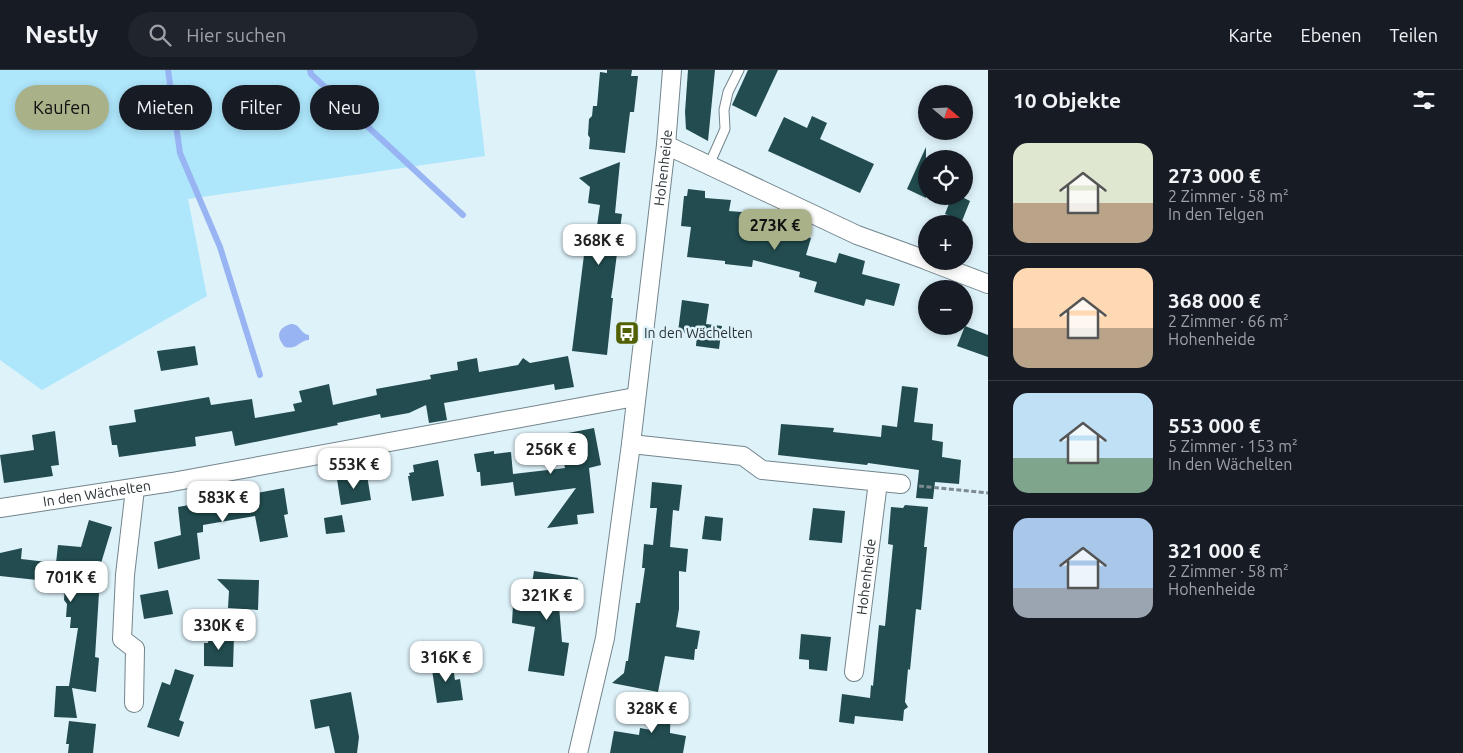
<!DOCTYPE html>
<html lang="de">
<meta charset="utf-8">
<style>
body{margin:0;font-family:Ubuntu,sans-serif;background:#20242c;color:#f1f3f6;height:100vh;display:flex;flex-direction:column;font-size:19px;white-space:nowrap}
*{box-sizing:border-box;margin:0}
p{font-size:16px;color:#9ea1a6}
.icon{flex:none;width:28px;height:28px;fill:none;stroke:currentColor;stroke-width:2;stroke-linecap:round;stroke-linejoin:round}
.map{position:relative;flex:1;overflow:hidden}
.side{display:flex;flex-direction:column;background:#171b24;width:475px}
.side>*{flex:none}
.guide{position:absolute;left:15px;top:15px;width:475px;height:45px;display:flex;gap:10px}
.needle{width:32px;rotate:109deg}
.fabs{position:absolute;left:918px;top:15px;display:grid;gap:10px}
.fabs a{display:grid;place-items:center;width:55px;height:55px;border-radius:50%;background:#171b24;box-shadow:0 2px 8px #0003;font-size:25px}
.price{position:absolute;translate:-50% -42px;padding:0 11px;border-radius:10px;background:#fff;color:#222;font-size:16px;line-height:32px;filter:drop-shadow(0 1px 2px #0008)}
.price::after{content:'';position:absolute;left:50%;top:30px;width:15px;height:11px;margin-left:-8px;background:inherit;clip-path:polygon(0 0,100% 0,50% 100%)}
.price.selected{background:#a9b188;color:#111}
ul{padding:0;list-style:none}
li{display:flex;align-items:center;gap:15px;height:125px;padding:0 25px}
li+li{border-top:1px solid #363941}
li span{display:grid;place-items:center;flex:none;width:140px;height:100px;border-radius:15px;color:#555}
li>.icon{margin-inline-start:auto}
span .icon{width:60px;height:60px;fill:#fffc;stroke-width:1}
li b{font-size:21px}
h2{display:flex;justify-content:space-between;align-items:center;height:60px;padding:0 25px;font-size:21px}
.pill{padding:0 18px;border-radius:22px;background:#171b24;box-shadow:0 2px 8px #0003;font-size:18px;line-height:45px}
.pill.selected{background:#a9b188;color:#111}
header{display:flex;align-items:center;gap:30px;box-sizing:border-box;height:70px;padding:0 25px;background:#171b24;border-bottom:1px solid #363941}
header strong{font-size:24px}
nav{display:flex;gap:28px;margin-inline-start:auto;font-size:18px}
.search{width:350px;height:45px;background:#20242c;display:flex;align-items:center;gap:12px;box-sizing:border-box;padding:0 18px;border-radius:28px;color:#9ea1a6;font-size:19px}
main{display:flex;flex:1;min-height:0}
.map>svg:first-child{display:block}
</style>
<header>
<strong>Nestly</strong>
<div class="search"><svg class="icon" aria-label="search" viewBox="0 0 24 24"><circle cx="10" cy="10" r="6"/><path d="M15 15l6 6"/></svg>Hier suchen</div>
<nav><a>Karte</a><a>Ebenen</a><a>Teilen</a></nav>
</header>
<main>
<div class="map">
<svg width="988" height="683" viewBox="0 0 988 683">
<rect width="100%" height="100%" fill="#def2fa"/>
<polygon fill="#aee6fb" points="0,0 475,0 485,86 188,129 207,226 42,320 0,290"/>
<path fill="#98b4f2" d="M291 254C301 254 300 264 309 265V270C299 270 298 280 285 277 276 267 277 258 291 254Z"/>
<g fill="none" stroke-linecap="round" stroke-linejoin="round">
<g stroke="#98b4f2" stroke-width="6">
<polyline points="168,0 180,83 220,177 260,305"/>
<polyline points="310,0 311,4 463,145"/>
</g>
</g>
<g fill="#224c4f">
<polygon points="607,0 632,0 631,6 638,6 634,42 630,42 625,83 589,79 590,68 588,65 589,49 592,46 593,36 597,36 600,2 607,3"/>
<polygon points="688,0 715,0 708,71 686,59 685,42"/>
<polygon points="748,0 778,0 756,47 732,35"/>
<polygon points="812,46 827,53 820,69 874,94 860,123 768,81 784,47 807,58"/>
<polygon points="926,77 926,128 907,119"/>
<polygon points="620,92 615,143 622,144 613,215 611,228 613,228 607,285 572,281 586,169 595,170 600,135 588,133 590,117 579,108"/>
<polygon points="688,119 705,121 705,128 731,130 729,141 768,144 767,157 811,168 806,185 836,193 839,183 865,191 862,204 900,214 894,236 866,229 864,236 814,222 817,212 799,207 800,202 753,190 752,197 725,194 725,191 687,187 691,157 681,156 684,126 687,126"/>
<polygon points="952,126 960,126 970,131 962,151 945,144"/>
<polygon points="682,230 709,234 706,254 722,256 719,279 696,276 697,264 678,262"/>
<polygon points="965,256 988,265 988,287 957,276"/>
<polygon points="195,276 198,295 161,301 157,281"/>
<polygon points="568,286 574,317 555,320 554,314 444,333 447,350 429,353 426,335 409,343 381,348 380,344 337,353 338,355 235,376 232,361 195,367 196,376 119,387 117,375 112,375 109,356 136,352 134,340 209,327 211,335 252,329 255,348 295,341 293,334 302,332 299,321 329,314 333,335 377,325 376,319 431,309 430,305 458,300 457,292 477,288 479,302 518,295 523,288 530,293"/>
<polygon points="902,316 918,318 914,352 933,354 932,370 943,372 942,387 961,390 959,414 935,412 933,429 916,428 919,400 868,393 867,395 778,385 781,354 834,358 833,362 881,367 882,355 897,357"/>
<polygon points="594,358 601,395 589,398 594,443 577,445 578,454 547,458 576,418 515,426 513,412 481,416 480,402 477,402 474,384 494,381 494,384 511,382 513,404 565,398 558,365"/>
<polygon points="55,361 59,395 51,396 53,406 4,413 0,385 34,380 32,365"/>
<polygon points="438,390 444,426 412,431 408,406 410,406 409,403 414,402 413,395"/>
<polygon points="367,405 371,430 341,435 337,409"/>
<polygon points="652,412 682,415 679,441 673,440 670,477 688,479 686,502 679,501 679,539 676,557 700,561 697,579 695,579 694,590 665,586 658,622 612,613 624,603 626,591 628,591 636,533 640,533 645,498 642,498 644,474 653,475 657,438 650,438"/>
<polygon points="284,418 288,444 284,445 288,467 260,472 255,446 203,455 203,462 197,463 200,489 158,499 154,472 181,465 178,437"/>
<polygon points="905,435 928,437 924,477 927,477 921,540 916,539 910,600 908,599 905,632 908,637 904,640 903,651 855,646 854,654 839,652 842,624 870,628 871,615 873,616 879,555 885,556 893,475 888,474 891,437 903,438"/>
<polygon points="813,438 845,441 842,473 809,470"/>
<polygon points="342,445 345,462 326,464 324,448"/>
<polygon points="705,446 723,448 721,471 702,469"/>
<polygon points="89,450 112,457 92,523 99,523 95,587 99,588 96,622 72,618 77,648 54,647 56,616 69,616 78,558 70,558 71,547 66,547 67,534 64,530 65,513 0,506 0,483 22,478 21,489 56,493 58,475 81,477"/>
<polygon points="534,501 578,508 574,533 568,532 567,537 559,536 562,572 569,573 564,606 528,601 535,557 512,553 513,535 528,537"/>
<polygon points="217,509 259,510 258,540 228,538 229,521"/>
<polygon points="168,520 173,544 144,549 140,525"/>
<polygon points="801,564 831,567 827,601 809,599 809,590 799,589"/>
<polygon points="209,565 234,566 233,597 204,596 204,573 208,573"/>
<polygon points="452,591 455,610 460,609 463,630 437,633 431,593"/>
<polygon points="175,599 194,605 179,650 184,652 179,667 147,657 162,612 170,615"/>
<polygon points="351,622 359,667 357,683 335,683 329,656 315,659 310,630"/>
<polygon points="653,627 671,629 670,663 686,666 683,683 610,683 614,661 639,665 640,658 651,660"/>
<polygon points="69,651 96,654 93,683 68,683 69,674 66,674"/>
</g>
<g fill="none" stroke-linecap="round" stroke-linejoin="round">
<defs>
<polyline id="service" points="709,95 725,59 724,40 728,22 739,0"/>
<g id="minor">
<polyline points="666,75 857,165 926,190"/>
<polyline points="928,191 988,214"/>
<polyline points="631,374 743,386 762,400 901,414"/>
<path id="s1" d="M0 438 172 412 635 327"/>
<path id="s2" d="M854 602 878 412"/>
<polyline points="134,633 135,579 122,569 125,505 135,419"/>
<path id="s3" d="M578 683 605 568 631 374 666 75 672 0"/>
</g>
</defs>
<use href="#service" stroke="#73858c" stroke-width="11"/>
<use href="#minor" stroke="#73858c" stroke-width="20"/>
<polyline stroke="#7d8a90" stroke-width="3" stroke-dasharray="5 2.5" stroke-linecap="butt" points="919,416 988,423"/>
<use href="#service" stroke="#fff" stroke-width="9"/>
<use href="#minor" stroke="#fff" stroke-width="18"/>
</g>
<defs>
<symbol id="bus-square" viewBox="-11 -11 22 22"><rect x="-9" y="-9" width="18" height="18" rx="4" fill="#516002" stroke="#def2fa"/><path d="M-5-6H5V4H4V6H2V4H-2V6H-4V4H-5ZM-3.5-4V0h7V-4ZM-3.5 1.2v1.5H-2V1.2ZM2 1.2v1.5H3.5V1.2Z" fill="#fff"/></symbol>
</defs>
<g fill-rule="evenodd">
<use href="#bus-square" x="613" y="249" width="28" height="28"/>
</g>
<g text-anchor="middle" stroke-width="5" stroke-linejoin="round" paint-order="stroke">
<g font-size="14" fill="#293134" stroke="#def2fa">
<text dy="5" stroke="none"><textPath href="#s3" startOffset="592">Hohenheide</textPath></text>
<text dy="5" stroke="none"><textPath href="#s1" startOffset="98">In den Wächelten</textPath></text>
<text dy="5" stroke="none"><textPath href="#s2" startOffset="96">Hohenheide</textPath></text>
</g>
<g font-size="14" fill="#293134" stroke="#def2fa" text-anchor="start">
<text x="644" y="268">In den Wächelten</text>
</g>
</g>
</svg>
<div class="fabs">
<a><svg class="needle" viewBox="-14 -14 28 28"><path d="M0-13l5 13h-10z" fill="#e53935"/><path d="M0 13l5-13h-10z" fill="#9ea1a6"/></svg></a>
<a><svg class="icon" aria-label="locate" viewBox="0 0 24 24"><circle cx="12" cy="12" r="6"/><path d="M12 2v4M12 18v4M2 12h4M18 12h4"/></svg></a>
<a>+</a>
<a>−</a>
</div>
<b class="price selected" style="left:775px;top:181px">273K €</b>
<b class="price" style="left:599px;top:196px">368K €</b>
<b class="price" style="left:551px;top:405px">256K €</b>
<b class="price" style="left:354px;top:420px">553K €</b>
<b class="price" style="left:223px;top:453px">583K €</b>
<b class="price" style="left:71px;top:533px">701K €</b>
<b class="price" style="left:547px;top:551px">321K €</b>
<b class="price" style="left:219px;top:581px">330K €</b>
<b class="price" style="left:446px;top:613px">316K €</b>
<b class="price" style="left:652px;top:664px">328K €</b>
<div class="guide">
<a class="pill selected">Kaufen</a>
<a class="pill">Mieten</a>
<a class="pill">Filter</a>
<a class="pill">Neu</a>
</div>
</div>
<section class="side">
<h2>10 Objekte<svg class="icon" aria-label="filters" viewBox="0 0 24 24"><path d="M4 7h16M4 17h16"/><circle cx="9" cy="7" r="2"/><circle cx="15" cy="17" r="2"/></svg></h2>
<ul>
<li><span style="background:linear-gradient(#dfe7d0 60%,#b9a48a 0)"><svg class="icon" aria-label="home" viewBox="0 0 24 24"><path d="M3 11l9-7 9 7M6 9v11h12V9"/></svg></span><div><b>273 000 €</b><p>2 Zimmer · 58 m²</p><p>In den Telgen</p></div></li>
<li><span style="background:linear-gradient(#ffd9b3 60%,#b9a48a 0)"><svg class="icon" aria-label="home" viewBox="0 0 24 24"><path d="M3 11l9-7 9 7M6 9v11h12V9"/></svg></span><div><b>368 000 €</b><p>2 Zimmer · 66 m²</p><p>Hohenheide</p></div></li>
<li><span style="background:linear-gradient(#bfe0f5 65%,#7fa58c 0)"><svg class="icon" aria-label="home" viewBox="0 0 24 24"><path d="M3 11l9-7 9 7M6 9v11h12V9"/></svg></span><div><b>553 000 €</b><p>5 Zimmer · 153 m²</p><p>In den Wächelten</p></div></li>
<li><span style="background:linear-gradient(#a9c7e8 70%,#9aa5b1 0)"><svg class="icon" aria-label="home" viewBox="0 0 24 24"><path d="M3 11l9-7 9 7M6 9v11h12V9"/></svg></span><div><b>321 000 €</b><p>2 Zimmer · 58 m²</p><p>Hohenheide</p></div></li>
</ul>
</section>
</main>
